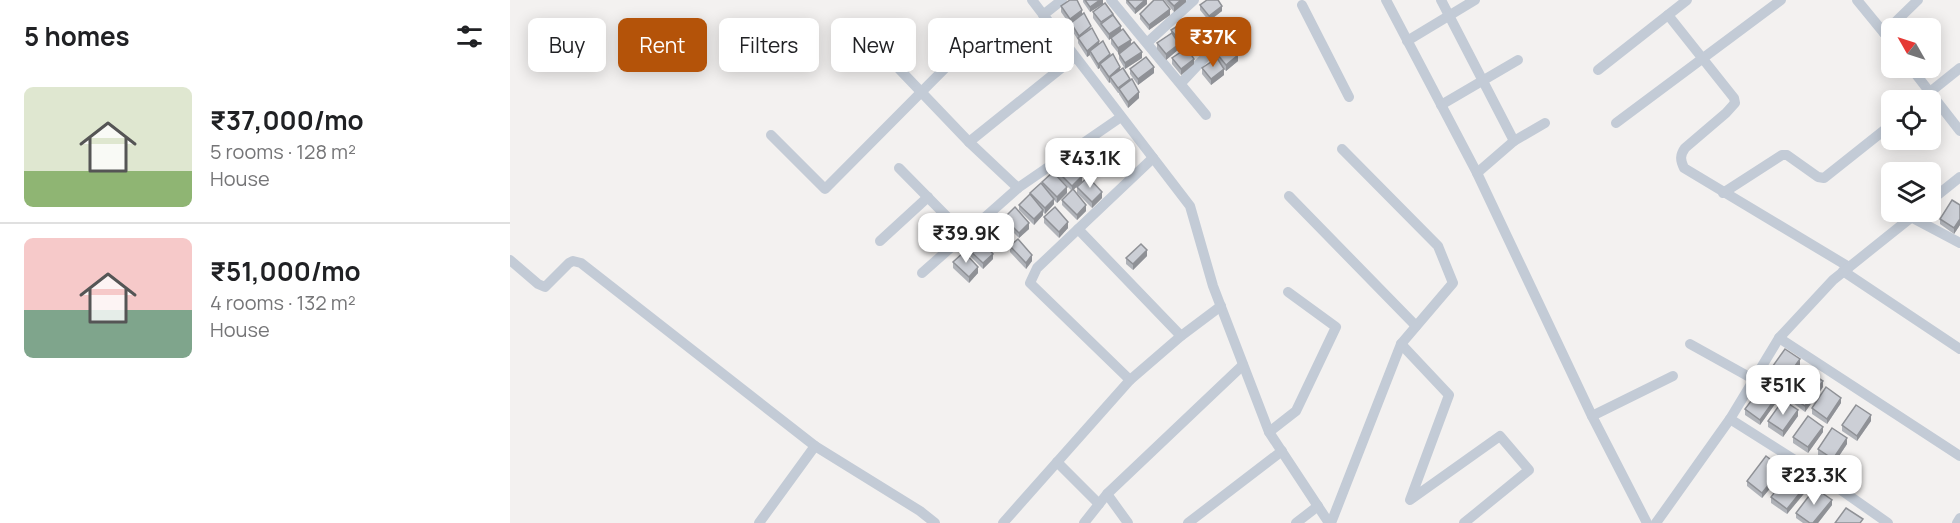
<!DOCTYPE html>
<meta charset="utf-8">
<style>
body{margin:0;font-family:Manrope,sans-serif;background:#f2f2f2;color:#202124;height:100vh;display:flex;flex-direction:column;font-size:22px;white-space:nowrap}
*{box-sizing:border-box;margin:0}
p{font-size:20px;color:#757577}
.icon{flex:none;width:33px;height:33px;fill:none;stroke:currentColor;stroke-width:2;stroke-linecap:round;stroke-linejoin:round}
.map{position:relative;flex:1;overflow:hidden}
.side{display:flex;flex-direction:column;background:#fff;width:510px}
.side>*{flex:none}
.banner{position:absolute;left:18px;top:18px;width:570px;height:54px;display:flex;gap:12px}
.needle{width:39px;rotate:309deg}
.buttons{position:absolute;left:1371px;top:18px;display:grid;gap:12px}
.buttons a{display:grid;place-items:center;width:60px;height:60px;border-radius:9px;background:#fff;box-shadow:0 3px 15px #0003;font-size:30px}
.price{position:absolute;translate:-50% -51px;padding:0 14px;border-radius:12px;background:#fff;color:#222;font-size:20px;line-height:39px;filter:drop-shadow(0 2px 3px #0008)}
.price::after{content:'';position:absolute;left:50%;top:36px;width:18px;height:14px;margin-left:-9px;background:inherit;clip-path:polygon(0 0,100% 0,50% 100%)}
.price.active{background:#b45309;color:#fff}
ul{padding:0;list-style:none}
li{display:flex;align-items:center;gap:18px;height:150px;padding:0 24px}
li+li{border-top:2px solid #e0e0e0}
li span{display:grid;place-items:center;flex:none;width:168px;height:120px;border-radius:9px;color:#555}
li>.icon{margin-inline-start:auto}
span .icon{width:72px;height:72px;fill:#fffc;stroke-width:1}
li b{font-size:26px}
h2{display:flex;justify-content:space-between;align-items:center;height:72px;padding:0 24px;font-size:26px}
.tag{padding:0 21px;border-radius:9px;background:#fff;box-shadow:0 3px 15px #0003;font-size:21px;line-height:54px}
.tag.active{background:#b45309;color:#fff}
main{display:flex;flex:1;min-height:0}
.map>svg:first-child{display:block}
</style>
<main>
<section class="side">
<h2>5 homes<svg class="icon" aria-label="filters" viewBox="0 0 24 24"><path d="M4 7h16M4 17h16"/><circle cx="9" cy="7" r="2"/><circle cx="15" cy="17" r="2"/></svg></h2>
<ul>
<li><span style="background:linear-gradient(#dfe7d0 70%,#8fb573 0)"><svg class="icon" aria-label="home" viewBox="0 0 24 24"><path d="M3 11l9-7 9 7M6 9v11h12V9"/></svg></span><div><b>₹37,000/mo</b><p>5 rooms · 128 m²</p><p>House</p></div></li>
<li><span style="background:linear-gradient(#f6c9c9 60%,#7fa58c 0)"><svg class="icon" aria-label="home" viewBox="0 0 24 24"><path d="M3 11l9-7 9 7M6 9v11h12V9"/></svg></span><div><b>₹51,000/mo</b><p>4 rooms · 132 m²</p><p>House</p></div></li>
</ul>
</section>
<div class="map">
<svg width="1450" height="523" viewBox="0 0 1450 523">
<rect width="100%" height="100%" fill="#f3f1f0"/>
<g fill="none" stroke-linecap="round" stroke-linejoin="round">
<g stroke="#c3cbd6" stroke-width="10">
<polyline points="522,0 680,206 703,286 759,432 819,523"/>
<polyline points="601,0 696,115"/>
<polyline points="876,0 967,173 1082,416 1137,523"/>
<polyline points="931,0 1004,141"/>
<polyline points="1347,0 1374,33"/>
<polyline points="792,5 839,97"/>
<polyline points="533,15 552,0"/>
<path d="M1158 15 1224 98 1225 103 1216 113 1175 148C1170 155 1170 160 1174 168L1339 267"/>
<polyline points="897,41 965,0"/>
<polyline points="638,42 684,0"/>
<polyline points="1382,42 1374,33 1408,0"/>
<polyline points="371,50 459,142 508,188"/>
<polyline points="1401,68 1450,131"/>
<polyline points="1088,70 1177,0"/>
<polyline points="671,83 715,36"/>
<polyline points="1410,100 1450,68"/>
<polyline points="931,105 1008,60"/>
<polyline points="1106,123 1271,0"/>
<polyline points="261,135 315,189 462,41"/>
<polyline points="459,142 565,57"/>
<polyline points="389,168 455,235"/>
<polyline points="967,173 1004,141 1035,123"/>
<polyline points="1213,193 1272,155 1277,155 1308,177 1314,178 1382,124"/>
<polyline points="779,196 906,326"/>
<polyline points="1420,201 1450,177"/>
<polyline points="1401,217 1450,243"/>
<polyline points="568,229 671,336"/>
<polyline points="370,241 418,197"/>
<polyline points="0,260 28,284 35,287 59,263 63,261 71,263 305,446"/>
<polyline points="1333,271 1450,349"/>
<polyline points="412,273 508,188 611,117"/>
<polyline points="1269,338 1450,456"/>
<polyline points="891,344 939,395 900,500 990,436 1019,470 954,523"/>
<polyline points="1180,344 1243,379"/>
<polyline points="620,380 520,283 527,268 643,158"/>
<polyline points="1082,416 1163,376"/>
<polyline points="759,432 786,411 826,327 778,292"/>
<polyline points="547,462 589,504"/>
<polyline points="597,494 618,523"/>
<polyline points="249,523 305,446 410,511 425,523"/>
<polyline points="493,523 620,380 671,336 711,306"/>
<polyline points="574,523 597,494 733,365"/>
<polyline points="678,523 772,451"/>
<polyline points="786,523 808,506"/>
<polyline points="821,523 891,344 943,283 928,246 832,149"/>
<polyline points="1146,523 1220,419"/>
<polyline points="1378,523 1321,483 1220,419 1269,338 1323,280 1408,212"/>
<polyline points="1447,523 1450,518"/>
</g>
</g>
<g fill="#afb2b8">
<polygon points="573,0 593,0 593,4 580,12 573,2"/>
<polygon points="616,0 637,0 637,4 625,14 616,3"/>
<polygon points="654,0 676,0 676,2 664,12"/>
<polygon points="690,5 712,11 699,21 690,10"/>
<polygon points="551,6 572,15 581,29 589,44 620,81 629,98 618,108 609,94 609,93 608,93 600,82 599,83 590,70 590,68 588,69 580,56 580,55 577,57 568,43 568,40 561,29 561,24 560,25 551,12"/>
<polygon points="583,12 603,15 611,31 621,45 632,58 615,69 609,59 609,54 601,44 601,38 599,40 583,18"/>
<polygon points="630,14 660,15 639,30 630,19"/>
<polygon points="676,21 670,47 669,45 669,49 656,60 647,49 647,43 661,33 661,30"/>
<polygon points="680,39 702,45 689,56 680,45"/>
<polygon points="707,54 728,61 716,71 712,67 714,75 701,85 692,74 692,68 707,59"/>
<polygon points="662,58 684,64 671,75 662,64"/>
<polygon points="620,69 644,73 628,85 620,74"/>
<polygon points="547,171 572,182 563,190 576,211 567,220 552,205 552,200 561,190 548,177 557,193 547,203 544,200 544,204 535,214 533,212 533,215 524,225 509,210 509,205 532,184 532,182 547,176"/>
<polygon points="567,187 592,198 582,208 567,193"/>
<polygon points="1450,205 1450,225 1444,234 1430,224 1430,219"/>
<polygon points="534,217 558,228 549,238 534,223"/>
<polygon points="494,218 519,229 509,238 494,223"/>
<polygon points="476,232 501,243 492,252 476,238"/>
<polygon points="500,246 522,261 516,269 500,252"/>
<polygon points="458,249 483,259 473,269 458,254"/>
<polygon points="637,256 623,270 616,264 616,258"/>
<polygon points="443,262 468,273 459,283 443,268"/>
<polygon points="1290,365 1275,386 1260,376 1260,370"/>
<polygon points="1313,387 1295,412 1283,403 1283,398"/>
<polygon points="1331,403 1317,424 1302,414 1302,408"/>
<polygon points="1265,404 1250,425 1235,415 1235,409"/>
<polygon points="1288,416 1273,437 1258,427 1258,421"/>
<polygon points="1361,421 1347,441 1332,431 1332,425"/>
<polygon points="1313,432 1298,453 1283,443 1283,437"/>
<polygon points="1337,444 1323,465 1308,455 1308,449"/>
<polygon points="1272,474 1252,498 1237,486 1237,481"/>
<polygon points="1297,490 1277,514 1261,503 1261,497"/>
<polygon points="1322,505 1308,523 1293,523 1286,518 1286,513"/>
</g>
<g fill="#8f9196">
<polygon points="590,0 593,0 593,4 580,12 580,7"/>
<polygon points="635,0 637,0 637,4 625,14 625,9"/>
<polygon points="671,0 676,0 676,2 664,12 664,6"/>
<polygon points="712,6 712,11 699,21 699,16"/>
<polygon points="660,9 660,15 639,30 639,25"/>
<polygon points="572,10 572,15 560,25 560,19"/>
<polygon points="611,26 611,31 599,40 599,34"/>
<polygon points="683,31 683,37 670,47 670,41"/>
<polygon points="621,40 621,45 608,54 608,48"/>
<polygon points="702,40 702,45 689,56 689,50"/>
<polygon points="589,41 589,47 580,51 580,55 577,57 577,51"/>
<polygon points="669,44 669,49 656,60 656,54"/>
<polygon points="632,52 632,58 615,69 615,63"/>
<polygon points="600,54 600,59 590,64 590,68 588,69 588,64"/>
<polygon points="728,55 728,61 716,71 716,65"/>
<polygon points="684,59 684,64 671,75 671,69"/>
<polygon points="610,67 610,73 600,77 600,82 599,83 599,77"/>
<polygon points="644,67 644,73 628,85 628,79"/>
<polygon points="714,69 714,75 701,85 701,79"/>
<polygon points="629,92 629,98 618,108 618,102"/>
<polygon points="572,176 572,182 562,191 562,186"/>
<polygon points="557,187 557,193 547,203 547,197"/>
<polygon points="592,192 592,198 582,208 582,202"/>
<polygon points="544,199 544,204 535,214 535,208"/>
<polygon points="576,205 576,211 567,220 567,215"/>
<polygon points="533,210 533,215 524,225 524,219"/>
<polygon points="1450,219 1450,225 1444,234 1444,228"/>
<polygon points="558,222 558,228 549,238 549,232"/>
<polygon points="519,223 519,229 509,238 509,233"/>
<polygon points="501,237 501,243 492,252 492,247"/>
<polygon points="637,250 637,256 623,270 623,264"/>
<polygon points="483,254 483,259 473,269 473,263"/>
<polygon points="522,255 522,261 516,269 516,263"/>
<polygon points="468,267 468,273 459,283 459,277"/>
<polygon points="1290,359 1290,365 1275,386 1275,380"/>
<polygon points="1313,381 1313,387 1295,412 1295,406"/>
<polygon points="1331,398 1331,403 1317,424 1317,419"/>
<polygon points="1265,399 1265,404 1250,425 1250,420"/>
<polygon points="1288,410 1288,416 1273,437 1273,431"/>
<polygon points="1361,415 1361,421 1347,441 1347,436"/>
<polygon points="1313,427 1313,432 1298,453 1298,447"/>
<polygon points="1337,438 1337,444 1323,465 1323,459"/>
<polygon points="1272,468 1272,474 1252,498 1252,493"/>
<polygon points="1297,484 1297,490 1277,514 1277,509"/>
<polygon points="1322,500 1322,505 1308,523 1303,523"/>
</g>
<g fill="#cccfd6" stroke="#8f9196" stroke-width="1.5">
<polygon points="560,0 567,0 572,10 560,19 551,6"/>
<polygon points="575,0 590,0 580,7"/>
<polygon points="617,0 635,0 625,9"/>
<polygon points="644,0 653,0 660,9 639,25 630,14"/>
<polygon points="658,0 671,0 664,6"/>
<polygon points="697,0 708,0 712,6 699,16 690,5"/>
<polygon points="595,3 603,14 591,22 583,12"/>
<polygon points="574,13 581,26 569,36 561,23"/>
<polygon points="603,15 611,26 599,34 591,24"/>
<polygon points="676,21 683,31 670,41 661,30"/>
<polygon points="582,28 589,41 577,51 568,38"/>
<polygon points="613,29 621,40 608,48 601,38"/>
<polygon points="695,29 702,40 689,50 680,39"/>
<polygon points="662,33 669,44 656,54 647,43"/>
<polygon points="593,41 600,54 588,64 580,51"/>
<polygon points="624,42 632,52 615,63 609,54"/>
<polygon points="721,45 728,55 716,65 707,54"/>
<polygon points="677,48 684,59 671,69 662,58"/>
<polygon points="603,54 610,67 599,77 590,64"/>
<polygon points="636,57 644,67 628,79 620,69"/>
<polygon points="707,58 714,69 701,79 692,68"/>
<polygon points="613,68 620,79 608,88 600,77"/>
<polygon points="622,79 629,92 618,102 609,89"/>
<polygon points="558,160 572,176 562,186 547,171"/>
<polygon points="543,172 557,187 547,197 532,182"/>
<polygon points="578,177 592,192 582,202 567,187"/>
<polygon points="531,183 544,199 535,208 520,193"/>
<polygon points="563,189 576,205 567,215 552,200"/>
<polygon points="520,194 533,210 524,219 509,205"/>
<polygon points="1442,200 1450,205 1450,219 1444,228 1430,219"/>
<polygon points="505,207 519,223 509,233 494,218"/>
<polygon points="545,207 558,222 549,232 534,217"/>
<polygon points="487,222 501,237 492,247 476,232"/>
<polygon points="469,238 483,254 473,263 458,249"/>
<polygon points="508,239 522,255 516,263 500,246"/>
<polygon points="631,244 637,250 623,264 616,258"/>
<polygon points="454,252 468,267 459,277 443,262"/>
<polygon points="1275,349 1290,359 1275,380 1260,370"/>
<polygon points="1300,373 1313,381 1295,406 1283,398"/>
<polygon points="1316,387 1331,398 1317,419 1302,408"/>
<polygon points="1250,389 1265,399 1250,420 1235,409"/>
<polygon points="1273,400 1288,410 1273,431 1258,421"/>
<polygon points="1346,405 1361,415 1347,436 1332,425"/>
<polygon points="1298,416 1313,427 1298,447 1283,437"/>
<polygon points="1322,428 1337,438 1323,459 1308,449"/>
<polygon points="1256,456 1272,468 1252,493 1237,481"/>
<polygon points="1280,472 1297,484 1277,509 1261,497"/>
<polygon points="1305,488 1322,500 1303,523 1300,523 1286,513"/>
<polygon points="1336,508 1353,519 1350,523 1325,523"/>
</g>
</svg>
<div class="buttons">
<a><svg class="needle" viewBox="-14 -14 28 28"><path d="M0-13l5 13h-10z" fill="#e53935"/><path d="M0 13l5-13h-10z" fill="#757577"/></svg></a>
<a><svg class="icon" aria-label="locate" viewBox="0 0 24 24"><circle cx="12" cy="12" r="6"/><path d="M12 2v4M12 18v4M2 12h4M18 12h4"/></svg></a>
<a><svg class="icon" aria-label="layers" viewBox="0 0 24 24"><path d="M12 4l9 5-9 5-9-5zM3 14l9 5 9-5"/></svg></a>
</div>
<b class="price active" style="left:703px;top:68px">₹37K</b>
<b class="price" style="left:580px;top:189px">₹43.1K</b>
<b class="price" style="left:456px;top:264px">₹39.9K</b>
<b class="price" style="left:1273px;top:416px">₹51K</b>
<b class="price" style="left:1304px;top:506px">₹23.3K</b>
<div class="banner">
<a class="tag">Buy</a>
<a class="tag active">Rent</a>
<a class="tag">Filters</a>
<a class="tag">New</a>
<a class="tag">Apartment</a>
</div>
</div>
</main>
